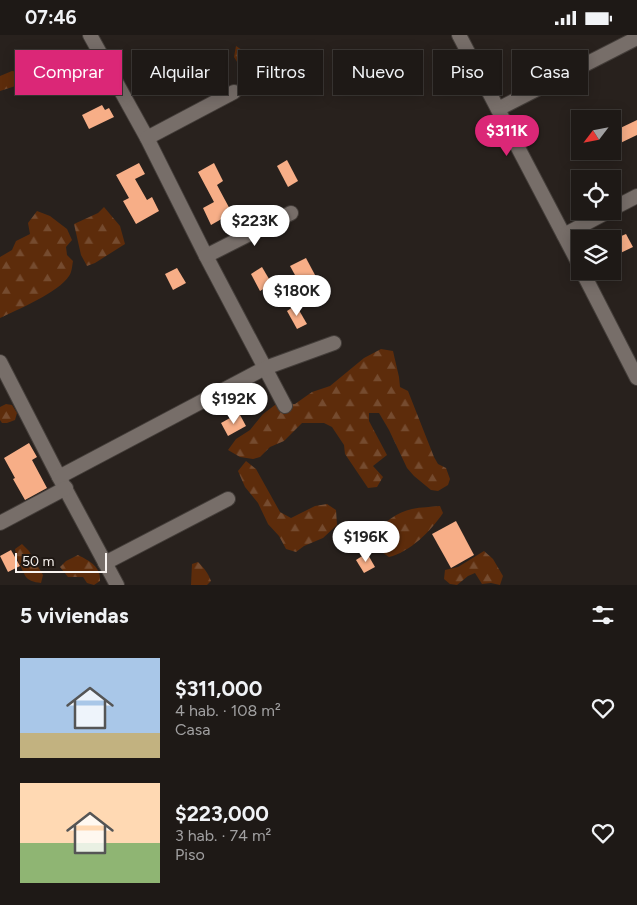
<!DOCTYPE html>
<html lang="es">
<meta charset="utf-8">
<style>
body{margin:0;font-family:Figtree,sans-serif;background:#2b2623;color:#f1f3f6;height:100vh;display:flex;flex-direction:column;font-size:19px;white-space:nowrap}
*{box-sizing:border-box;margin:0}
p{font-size:16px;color:#a1a0a1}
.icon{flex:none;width:28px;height:28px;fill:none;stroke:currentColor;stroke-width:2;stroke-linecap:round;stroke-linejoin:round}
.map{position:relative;height:550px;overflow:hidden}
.sheet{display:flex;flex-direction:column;background:#1e1916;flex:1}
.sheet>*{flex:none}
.top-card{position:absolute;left:15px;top:15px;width:608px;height:45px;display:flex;gap:10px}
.needle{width:32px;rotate:238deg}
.controls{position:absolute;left:571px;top:75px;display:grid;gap:10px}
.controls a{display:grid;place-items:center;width:50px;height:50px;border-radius:0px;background:#1e1916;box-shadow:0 2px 12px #0003,0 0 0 1px #3c3835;font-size:25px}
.scale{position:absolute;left:15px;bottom:12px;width:92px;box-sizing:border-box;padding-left:5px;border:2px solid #f9f4f1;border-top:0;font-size:14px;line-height:18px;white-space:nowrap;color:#f9f4f1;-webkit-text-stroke:4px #1f1814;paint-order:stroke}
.price{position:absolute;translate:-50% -42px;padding:0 11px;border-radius:18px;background:#fff;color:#222;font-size:16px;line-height:32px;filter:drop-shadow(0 1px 2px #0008)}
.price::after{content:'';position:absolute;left:50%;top:30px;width:15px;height:11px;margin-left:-8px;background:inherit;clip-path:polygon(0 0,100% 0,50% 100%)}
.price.current{background:#db2777;color:#fff}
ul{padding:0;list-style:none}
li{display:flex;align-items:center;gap:15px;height:125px;padding:0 20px}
li span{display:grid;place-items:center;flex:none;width:140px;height:100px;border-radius:0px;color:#555}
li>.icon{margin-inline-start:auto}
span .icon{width:60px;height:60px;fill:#fffc;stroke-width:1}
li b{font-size:21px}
h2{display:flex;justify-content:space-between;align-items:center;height:60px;padding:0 20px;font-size:21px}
.pill{padding:0 18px;border-radius:0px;background:#1e1916;box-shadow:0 2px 12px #0003,0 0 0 1px #3c3835;font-size:18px;line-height:45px}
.pill.current{background:#db2777;color:#fff}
.status{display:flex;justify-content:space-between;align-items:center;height:35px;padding:0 25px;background:#1e1916;direction:ltr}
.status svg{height:14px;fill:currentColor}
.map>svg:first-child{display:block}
</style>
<div class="status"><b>07:46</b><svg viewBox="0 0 49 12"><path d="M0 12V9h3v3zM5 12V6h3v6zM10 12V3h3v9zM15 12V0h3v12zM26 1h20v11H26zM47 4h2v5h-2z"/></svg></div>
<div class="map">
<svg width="637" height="550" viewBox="0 0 637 550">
<defs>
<pattern id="forest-firs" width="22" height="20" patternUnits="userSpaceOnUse" patternTransform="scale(1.25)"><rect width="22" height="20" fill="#5d2c0b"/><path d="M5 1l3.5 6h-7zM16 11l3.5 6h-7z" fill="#754b2f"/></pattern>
</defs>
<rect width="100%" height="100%" fill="#28211d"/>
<g fill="url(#forest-firs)">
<polygon points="236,11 245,17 257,34 251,42 244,42 239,30 234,22"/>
<path d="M12 36C21 37 23 41 28 47L0 56V41Z"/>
<polygon points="104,172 120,191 125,209 95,228 87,231 81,220 74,189 98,178"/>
<path d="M37 176 50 181 67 194 72 205 66 212 67 220 73 226C72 231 72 237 69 241 59 257 17 275 0 283V222L12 215 16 206 30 199 28 188Z"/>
<polygon points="381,314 393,316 399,342 400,352 408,356 434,422 438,429 446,433 450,444 448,450 438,456 431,455 414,441 407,433 389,395 379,378 369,378 369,386 387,420 373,431 383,442 377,452 368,453 345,419 344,410 332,392 324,388 302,388 284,406 270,412 260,422 253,424 240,422 228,415 236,404 250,395 263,379 275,370 295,369 312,357 330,351 364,323"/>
<polygon points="6,369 12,370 17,378 15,385 7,388 2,388 0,385 0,372"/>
<polygon points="246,426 256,434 280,477 291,483 315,471 327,469 336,475 337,490 323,503 304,511 296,517 286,514 279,501 268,489 258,468 245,452 238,436"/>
<path d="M440 471 443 478C431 496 410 517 389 522L376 513 375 498C385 487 397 477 412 474 421 472 431 472 440 471Z"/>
<path d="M22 509 29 516 43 540 41 548C25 546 26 542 20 530 17 524 16 520 15 514Z"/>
<polygon points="484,516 493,524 503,541 500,550 491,548 482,549 475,538 468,541 457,550 450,549 444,544 445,535 458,532"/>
<path d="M78 520C90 526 101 532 100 546L94 550 87 548 83 542H68L60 532 66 526Z"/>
<path d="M198 527C204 533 208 538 211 546L207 550H191L192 529Z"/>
</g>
<g fill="#f7ae87">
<polygon points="102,70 105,75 109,73 114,82 89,94 82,80"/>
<polygon points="637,85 637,100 612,112 612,97"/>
<polygon points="287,125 298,146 288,152 277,131"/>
<polygon points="139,128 145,139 135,144 147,165 152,162 159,176 136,189 123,166 129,163 116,140"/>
<polygon points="214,128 223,146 217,150 232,178 211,190 203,173 214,167 198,137"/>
<polygon points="626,199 633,212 612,222 612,205"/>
<polygon points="306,223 315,240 300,249 290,231"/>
<polygon points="262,232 272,249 260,256 251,239"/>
<polygon points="177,233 186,248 173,255 165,239"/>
<polygon points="296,270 307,289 297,294 287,276"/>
<polygon points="239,378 246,391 228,401 221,388"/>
<polygon points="29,408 37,422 32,425 47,453 25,465 13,444 15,443 4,423"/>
<polygon points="456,486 474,520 451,533 432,499"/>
<polygon points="11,515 20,531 8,537 0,521"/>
<polygon points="367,518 375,532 364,538 356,525"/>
</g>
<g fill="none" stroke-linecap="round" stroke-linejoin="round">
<defs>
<g id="minor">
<polyline points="90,0 147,103 206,221 285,371"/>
<polyline points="459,0 580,231"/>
<polyline points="498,74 637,3"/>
<polyline points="147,103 234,57"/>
<polyline points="612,174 637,161"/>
<polyline points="564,200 609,176"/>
<polyline points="206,221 291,178"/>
<polyline points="582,236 637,343"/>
<polyline points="0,327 59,442 117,550"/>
<polyline points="59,442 265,333 334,308"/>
<polyline points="0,488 66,453"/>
<polyline points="105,528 228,464"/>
</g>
</defs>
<use href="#minor" stroke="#443e3a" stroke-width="16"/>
<use href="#minor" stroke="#776e69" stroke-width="14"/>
</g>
</svg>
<div class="controls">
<a><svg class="needle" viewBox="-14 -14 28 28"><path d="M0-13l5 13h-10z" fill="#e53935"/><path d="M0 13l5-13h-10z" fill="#a1a0a1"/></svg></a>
<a><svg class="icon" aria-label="locate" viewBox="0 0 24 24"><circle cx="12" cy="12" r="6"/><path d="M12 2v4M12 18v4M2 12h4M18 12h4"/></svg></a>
<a><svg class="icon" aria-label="layers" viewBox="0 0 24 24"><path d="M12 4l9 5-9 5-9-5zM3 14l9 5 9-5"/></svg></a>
</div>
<div class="scale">50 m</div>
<b class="price current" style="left:507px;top:122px">$311K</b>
<b class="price" style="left:255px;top:212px">$223K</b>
<b class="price" style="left:297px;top:282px">$180K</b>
<b class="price" style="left:234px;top:390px">$192K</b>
<b class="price" style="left:366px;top:528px">$196K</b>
<div class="top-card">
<a class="pill current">Comprar</a>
<a class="pill">Alquilar</a>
<a class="pill">Filtros</a>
<a class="pill">Nuevo</a>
<a class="pill">Piso</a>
<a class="pill">Casa</a>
</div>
</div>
<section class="sheet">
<h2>5 viviendas<svg class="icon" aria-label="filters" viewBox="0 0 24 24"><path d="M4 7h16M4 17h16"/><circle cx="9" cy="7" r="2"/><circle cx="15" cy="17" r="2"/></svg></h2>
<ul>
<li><span style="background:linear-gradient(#a9c7e8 75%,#c2b280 0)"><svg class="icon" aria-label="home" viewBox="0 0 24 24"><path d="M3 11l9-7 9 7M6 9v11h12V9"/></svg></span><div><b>$311,000</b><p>4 hab. · 108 m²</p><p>Casa</p></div><svg class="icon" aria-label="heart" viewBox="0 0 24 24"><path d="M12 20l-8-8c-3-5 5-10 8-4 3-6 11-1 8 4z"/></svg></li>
<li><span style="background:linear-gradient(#ffd9b3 60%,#8fb573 0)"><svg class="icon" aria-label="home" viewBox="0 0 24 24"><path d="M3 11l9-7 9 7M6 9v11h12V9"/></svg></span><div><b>$223,000</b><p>3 hab. · 74 m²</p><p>Piso</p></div><svg class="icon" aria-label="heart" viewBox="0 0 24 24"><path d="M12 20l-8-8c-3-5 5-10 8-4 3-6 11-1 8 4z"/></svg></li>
</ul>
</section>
